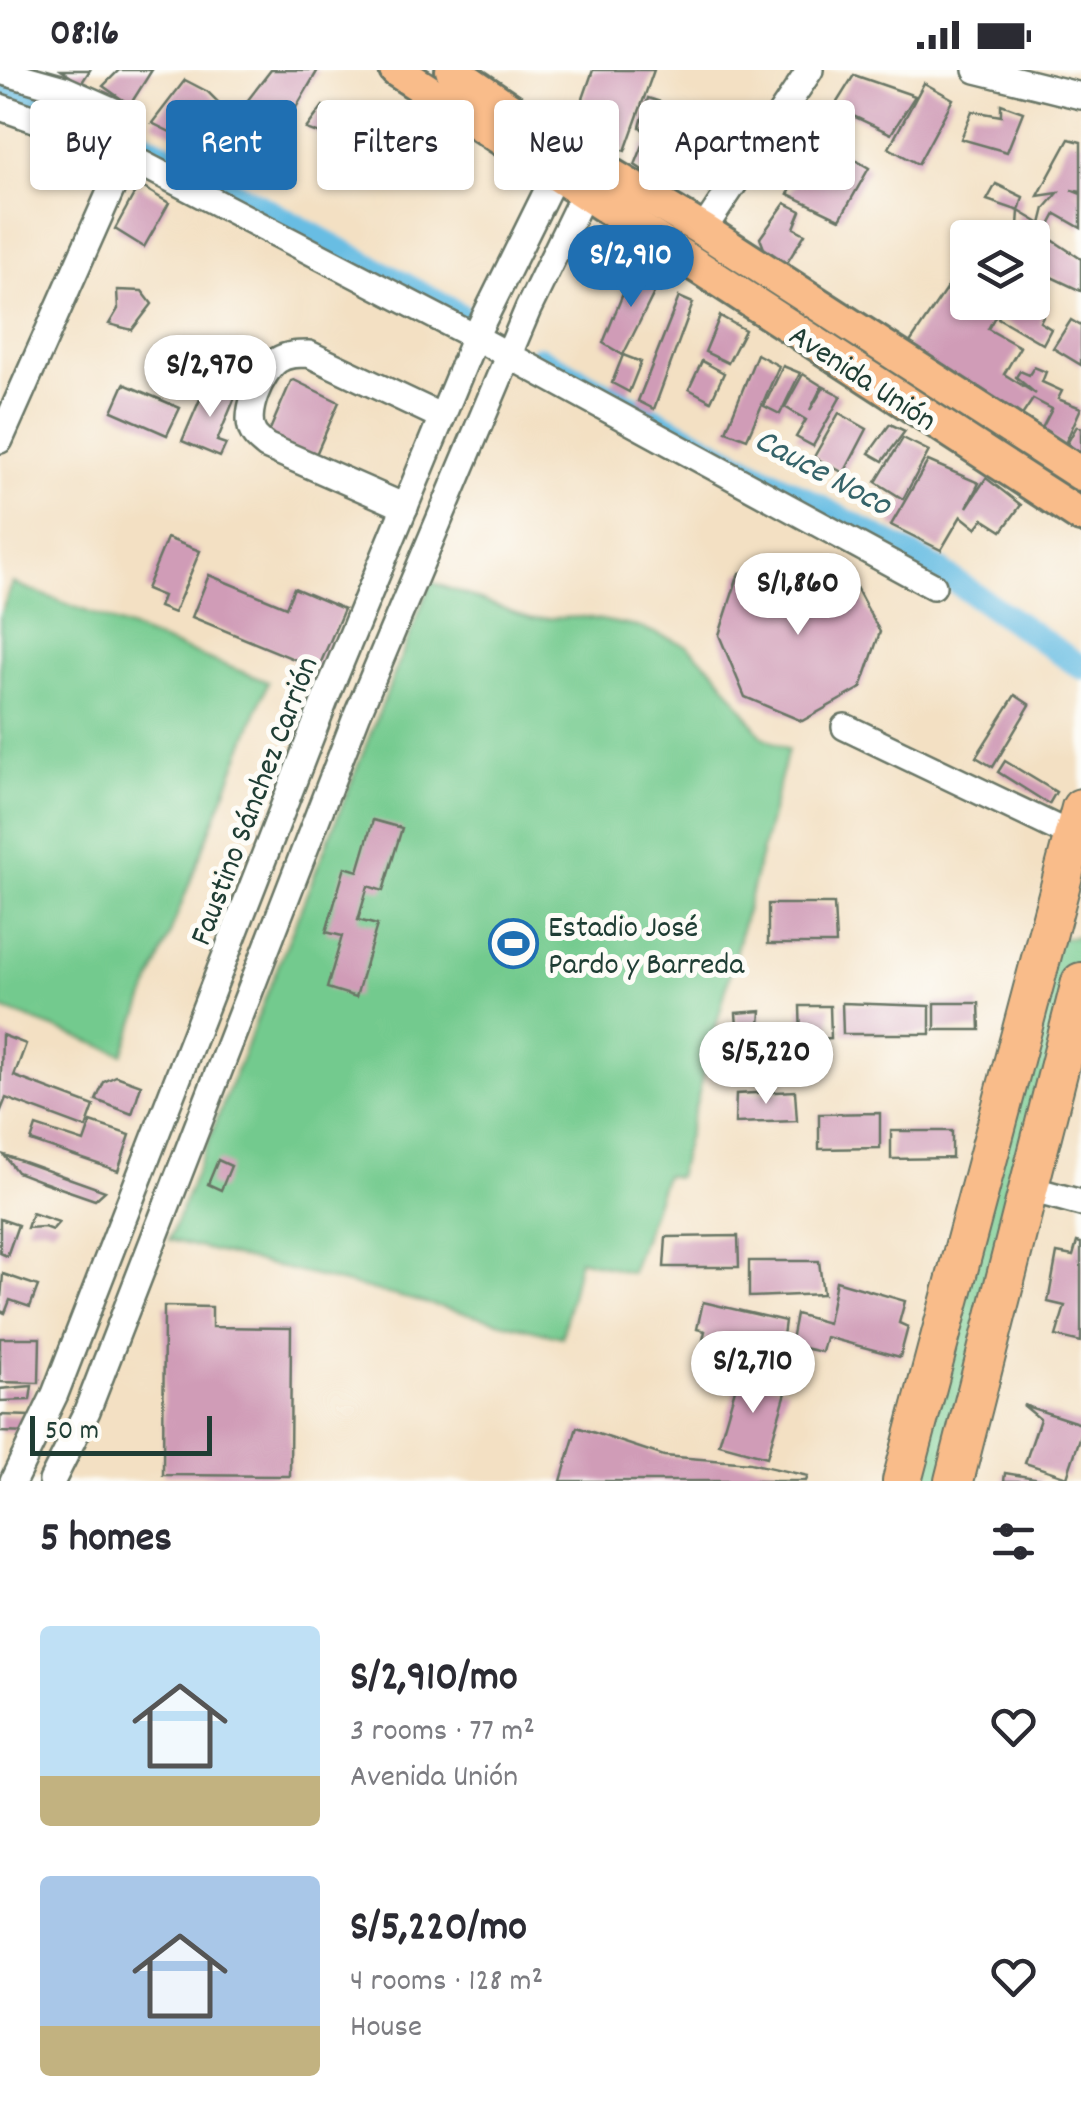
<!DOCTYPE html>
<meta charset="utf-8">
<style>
body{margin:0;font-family:Dekko,sans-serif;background:#f2f2f3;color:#2b2b33;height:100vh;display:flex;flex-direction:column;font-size:38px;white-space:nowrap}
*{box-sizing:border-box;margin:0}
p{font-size:32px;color:#7c7c81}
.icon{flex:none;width:55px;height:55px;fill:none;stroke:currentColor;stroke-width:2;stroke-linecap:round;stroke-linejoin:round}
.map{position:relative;height:1411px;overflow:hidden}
.side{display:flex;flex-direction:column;background:#fff;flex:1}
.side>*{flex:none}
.top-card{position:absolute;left:30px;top:30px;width:1022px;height:90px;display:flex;gap:20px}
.controls{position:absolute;left:950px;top:150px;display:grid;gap:20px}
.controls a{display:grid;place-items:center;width:100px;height:100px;border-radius:10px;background:#fff;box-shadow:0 2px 8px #0004;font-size:50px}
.scale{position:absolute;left:30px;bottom:25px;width:182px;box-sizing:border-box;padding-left:10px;border:5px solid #1f3d34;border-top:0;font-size:28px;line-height:35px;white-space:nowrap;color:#1f3d34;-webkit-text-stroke:8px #fdfcf7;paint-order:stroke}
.price{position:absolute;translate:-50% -85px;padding:0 22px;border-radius:35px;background:#fff;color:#222;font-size:32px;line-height:65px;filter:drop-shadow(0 2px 5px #0008)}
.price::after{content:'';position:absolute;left:50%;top:60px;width:30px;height:22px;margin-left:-15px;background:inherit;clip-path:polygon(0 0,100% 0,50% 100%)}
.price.current{background:#1f6fb2;color:#fff}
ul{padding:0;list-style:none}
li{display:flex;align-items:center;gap:30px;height:250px;padding:0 40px}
li span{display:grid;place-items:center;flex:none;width:280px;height:200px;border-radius:10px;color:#555}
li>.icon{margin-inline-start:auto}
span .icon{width:120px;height:120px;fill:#fffc;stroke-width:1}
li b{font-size:42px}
h2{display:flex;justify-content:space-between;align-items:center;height:120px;padding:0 40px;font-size:42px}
.pill{padding:0 35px;border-radius:10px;background:#fff;box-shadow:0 2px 8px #0004;font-size:35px;line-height:90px}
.pill.current{background:#1f6fb2;color:#fff}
.status{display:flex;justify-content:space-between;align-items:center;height:70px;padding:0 50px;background:#fff;direction:ltr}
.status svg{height:28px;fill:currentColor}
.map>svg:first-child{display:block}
</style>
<div class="status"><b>08:16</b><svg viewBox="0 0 49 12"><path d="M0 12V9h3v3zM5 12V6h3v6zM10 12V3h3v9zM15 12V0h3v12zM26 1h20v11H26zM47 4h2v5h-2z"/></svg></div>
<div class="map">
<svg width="1081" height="1411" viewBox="0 0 1081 1411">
<rect width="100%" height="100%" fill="#fdfcf7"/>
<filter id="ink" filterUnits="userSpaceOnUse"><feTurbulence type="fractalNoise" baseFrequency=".01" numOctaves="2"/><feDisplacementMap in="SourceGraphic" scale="20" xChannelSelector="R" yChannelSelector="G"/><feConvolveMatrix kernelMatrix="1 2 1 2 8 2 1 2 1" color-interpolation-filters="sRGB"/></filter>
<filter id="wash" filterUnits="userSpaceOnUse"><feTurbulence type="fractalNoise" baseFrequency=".0048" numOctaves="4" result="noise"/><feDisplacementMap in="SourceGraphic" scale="40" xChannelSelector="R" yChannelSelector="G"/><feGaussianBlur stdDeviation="2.25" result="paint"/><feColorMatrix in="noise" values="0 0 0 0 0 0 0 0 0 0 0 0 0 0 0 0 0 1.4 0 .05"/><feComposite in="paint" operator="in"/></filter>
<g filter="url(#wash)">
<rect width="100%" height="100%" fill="#f3e0c3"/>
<g fill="#73ca8e" stroke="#498461" stroke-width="2.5">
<polygon points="431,512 532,549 585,547 642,558 686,575 716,602 762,666 788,680 677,1107 665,1105 631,1203 579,1189 562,1267 169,1170"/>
<polygon points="13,513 268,612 123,984 0,938 0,545"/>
<polygon points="1081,866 1081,911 953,1411 911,1411 1045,870"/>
</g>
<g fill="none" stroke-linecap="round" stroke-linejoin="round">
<g stroke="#67bde3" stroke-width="25">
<polyline points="0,16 56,32 97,48 460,245"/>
<polyline points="539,288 937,499 1081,597"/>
</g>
</g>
<g id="blocks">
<g fill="#d09cb7">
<polygon points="61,0 90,0 81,14"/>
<polygon points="119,0 152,0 130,35 103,16"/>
<polygon points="271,0 318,0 278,68 259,51 248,48 241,61 234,48"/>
<polygon points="593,0 654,0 625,81 571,63"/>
<polygon points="854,5 915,26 891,64 834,37"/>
<polygon points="185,10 208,22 234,48 211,82 152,53"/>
<polygon points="924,13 953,29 918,94 889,78"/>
<polygon points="648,28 661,32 651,67 640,57"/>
<polygon points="1001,34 1023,42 1007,82 961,69 972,41 1001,46"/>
<polygon points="323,36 332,41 323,65 306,59"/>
<polygon points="1069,69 1081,72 1081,122 1071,120 1081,124 1081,158 1056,144 1045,165 1018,156 1019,141 1041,154 1045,138 1058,123 1038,126"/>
<polygon points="820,70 869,98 840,149 788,124"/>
<polygon points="643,75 681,93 669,118 635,95"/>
<polygon points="996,114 1023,127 1019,141 987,130"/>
<polygon points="139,115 169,133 144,177 115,159"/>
<polygon points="785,133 801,141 794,158 805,164 785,196 765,181 760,168"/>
<polygon points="1051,169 1081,189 1081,221 1032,198 1032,190"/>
<polygon points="635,194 659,213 623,285 603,273"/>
<polygon points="949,215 968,227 968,232 1002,234 988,259 1020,277 1004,304 1036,324 1016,307 1020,301 1029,305 1034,297 1046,302 1042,312 1062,321 1058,329 1081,338 1064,376 1039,364 1052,339 1033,329 1015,356 903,283"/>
<polygon points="117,220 142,221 152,234 132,260 109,254 118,239"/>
<polygon points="679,227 693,233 654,339 638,331"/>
<polygon points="1032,227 1048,236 1040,252 1051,259 1043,274 998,248 1007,232 1032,232"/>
<polygon points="720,246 745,260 728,293 705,282"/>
<polygon points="1071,250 1081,256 1081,295 1053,278"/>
<polygon points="757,284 779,296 747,369 726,361"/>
<polygon points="623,285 641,292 629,322 612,313"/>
<polygon points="702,291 724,303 711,331 689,319"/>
<polygon points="783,296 800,303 780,344 764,336"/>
<polygon points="803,304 822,316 810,340 824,317 841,326 813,376 796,367 806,350 785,337"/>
<polygon points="294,310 339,332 314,389 266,369 291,311"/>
<polygon points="207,313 236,325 217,371 226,374 220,387 182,371"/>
<polygon points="124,314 180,338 167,365 112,341"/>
<polygon points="839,343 867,359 844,403 814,387"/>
<polygon points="890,354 905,361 883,391 869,383"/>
<polygon points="1077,356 1081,358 1081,402 1059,388"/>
<polygon points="903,368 929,381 903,429 876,412"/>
<polygon points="928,391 979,413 967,437 986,408 1021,435 1002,461 983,449 976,458 961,446 941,480 891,455"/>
<polygon points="167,468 200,481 174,543 159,537 163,526 146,519"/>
<polygon points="791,491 851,508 880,562 861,618 802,651 745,627 719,565 739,503"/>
<polygon points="209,505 286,537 294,518 344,539 318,599 192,547"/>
<polygon points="1015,625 1030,635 993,697 976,687"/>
<polygon points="1005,691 1056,722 1049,734 998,702"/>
<polygon points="373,750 402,758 383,821 368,816 358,850 377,855 356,927 327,918 342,866 326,862 345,797 358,801"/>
<polygon points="768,834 834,834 836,874 768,874"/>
<polygon points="842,933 930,936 930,964 843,964"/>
<polygon points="935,933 979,933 980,960 935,960"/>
<polygon points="800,936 830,936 831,968 801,970"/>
<polygon points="761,941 759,970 738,971 736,943"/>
<polygon points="2,965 26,974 14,1006 94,1036 86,1058 6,1028 0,1043"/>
<polygon points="116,1006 141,1015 132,1044 96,1030 104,1012"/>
<polygon points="795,1021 797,1051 735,1053 736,1024"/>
<polygon points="880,1043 880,1078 819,1079 819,1044"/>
<polygon points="91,1052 130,1065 118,1101 31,1071 36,1056 84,1072"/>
<polygon points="891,1061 952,1061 952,1088 891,1089"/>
<polygon points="4,1085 105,1121 95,1130 43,1112 17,1102"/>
<polygon points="218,1090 231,1096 221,1120 208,1114"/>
<polygon points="32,1143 59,1152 52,1160 44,1157 27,1158"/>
<polygon points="0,1149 18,1155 7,1186 0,1183"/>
<polygon points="738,1166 739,1197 664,1197 666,1167"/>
<polygon points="1077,1172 1081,1173 1081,1272 1056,1266 1065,1236 1048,1232 1057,1183 1073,1186"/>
<polygon points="749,1191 819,1191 823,1224 749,1227"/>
<polygon points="3,1204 38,1216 30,1237 10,1230 5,1243 0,1241"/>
<polygon points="836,1211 905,1231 899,1253 908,1257 900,1287 826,1267 822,1282 790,1275 796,1244 828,1253"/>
<polygon points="703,1232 785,1251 781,1281 752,1274 750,1281 703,1270 705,1261 697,1259"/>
<polygon points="164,1236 212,1237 212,1257 291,1258 290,1406 163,1405"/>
<polygon points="0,1268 40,1268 39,1313 0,1312"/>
<polygon points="739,1305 787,1319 767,1387 719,1374"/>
<polygon points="32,1316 30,1330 0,1331 0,1319"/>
<polygon points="1023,1335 1081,1354 1081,1365 1067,1407 1025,1393 1040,1349"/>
<polygon points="0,1345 31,1346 30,1363 0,1362"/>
<polygon points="577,1357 664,1386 750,1393 808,1406 806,1411 561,1411"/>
<polygon points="1005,1403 1041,1409 1041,1411 1004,1411"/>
</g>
</g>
</g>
<g filter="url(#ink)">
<use href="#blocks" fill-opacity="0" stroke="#697666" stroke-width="2.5"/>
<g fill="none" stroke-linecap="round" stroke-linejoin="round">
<defs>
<g id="minor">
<polyline points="976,0 1081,26"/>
<polyline points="0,1 64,19 116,42"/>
<polyline points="0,37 100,72 475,267 933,516"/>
<polyline points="703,160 810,0"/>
<polyline points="0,370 126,86"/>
<path d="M405 437 266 376C262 372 257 369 254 364 242 345 261 302 278 290 287 284 298 284 309 284L442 347"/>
<polyline points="845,657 1073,766"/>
<polyline points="1030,1119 1081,1133"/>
<polyline points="13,1411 55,1324 325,630 475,267 555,105 567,90"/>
<polyline points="52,1411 87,1341 357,645 528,239 591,109"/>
</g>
<g id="major">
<polyline points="396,0 1081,446"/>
<polyline points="452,0 573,82 703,160 1081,404"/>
</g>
<g id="highway">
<polyline points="902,1411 1081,738"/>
<polyline points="954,1411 1081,912"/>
</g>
</defs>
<use href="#minor" stroke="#697666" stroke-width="30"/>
<use href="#major" stroke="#697666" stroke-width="38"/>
<use href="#highway" stroke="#697666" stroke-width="42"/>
<use href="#minor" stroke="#fff" stroke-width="25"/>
<use href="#major" stroke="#f9bc8a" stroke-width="32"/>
<use href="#highway" stroke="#f9bc8a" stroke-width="38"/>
</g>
</g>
<defs>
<symbol id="stadium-ring" viewBox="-11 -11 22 22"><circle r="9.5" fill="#fdfcf7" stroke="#1f6fb2" stroke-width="1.5"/><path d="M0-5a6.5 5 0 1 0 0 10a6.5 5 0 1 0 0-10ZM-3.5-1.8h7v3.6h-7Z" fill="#1f6fb2"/></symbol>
</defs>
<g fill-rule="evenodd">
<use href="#stadium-ring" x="486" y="846" width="55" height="55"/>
</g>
<g text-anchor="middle" stroke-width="10" stroke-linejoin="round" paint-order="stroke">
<g font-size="32" fill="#1f3d34" stroke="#fdfcf7">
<text transform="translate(864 306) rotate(33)" y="11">Avenida Unión</text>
<text transform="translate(252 730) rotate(-69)" y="11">Faustino Sánchez Carrión</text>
</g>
<g font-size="32" fill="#1f3d34" stroke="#fdfcf7" text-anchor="start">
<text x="548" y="866">Estadio José<tspan x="548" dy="37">Pardo y Barreda</tspan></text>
</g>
<g font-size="35" font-style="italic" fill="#356369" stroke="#fdfcf7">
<text transform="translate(824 400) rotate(28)" y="12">Cauce Noco</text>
</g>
</g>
</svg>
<div class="controls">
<a><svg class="icon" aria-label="layers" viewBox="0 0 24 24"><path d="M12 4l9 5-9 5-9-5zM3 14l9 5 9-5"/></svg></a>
</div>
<div class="scale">50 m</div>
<b class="price current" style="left:631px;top:240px">S/2,910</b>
<b class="price" style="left:210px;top:350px">S/2,970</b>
<b class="price" style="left:798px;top:568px">S/1,860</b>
<b class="price" style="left:766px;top:1037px">S/5,220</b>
<b class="price" style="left:753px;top:1346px">S/2,710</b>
<div class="top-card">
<a class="pill">Buy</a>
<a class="pill current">Rent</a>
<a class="pill">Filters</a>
<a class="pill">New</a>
<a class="pill">Apartment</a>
</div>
</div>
<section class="side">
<h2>5 homes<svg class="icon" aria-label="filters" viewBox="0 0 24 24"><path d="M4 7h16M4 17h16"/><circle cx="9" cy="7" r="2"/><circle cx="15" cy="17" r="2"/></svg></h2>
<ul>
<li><span style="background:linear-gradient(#bfe0f5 75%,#c2b280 0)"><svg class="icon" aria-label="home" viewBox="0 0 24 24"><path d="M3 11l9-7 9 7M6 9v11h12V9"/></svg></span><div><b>S/2,910/mo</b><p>3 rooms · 77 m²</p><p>Avenida Unión</p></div><svg class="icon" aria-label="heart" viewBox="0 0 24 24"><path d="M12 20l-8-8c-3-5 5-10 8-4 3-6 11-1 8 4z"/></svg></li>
<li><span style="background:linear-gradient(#a9c7e8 75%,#c2b280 0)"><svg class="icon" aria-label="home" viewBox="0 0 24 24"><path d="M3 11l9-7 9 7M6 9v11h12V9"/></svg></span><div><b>S/5,220/mo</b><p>4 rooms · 128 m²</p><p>House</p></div><svg class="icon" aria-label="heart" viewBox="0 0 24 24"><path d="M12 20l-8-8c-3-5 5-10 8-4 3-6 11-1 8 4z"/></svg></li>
</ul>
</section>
